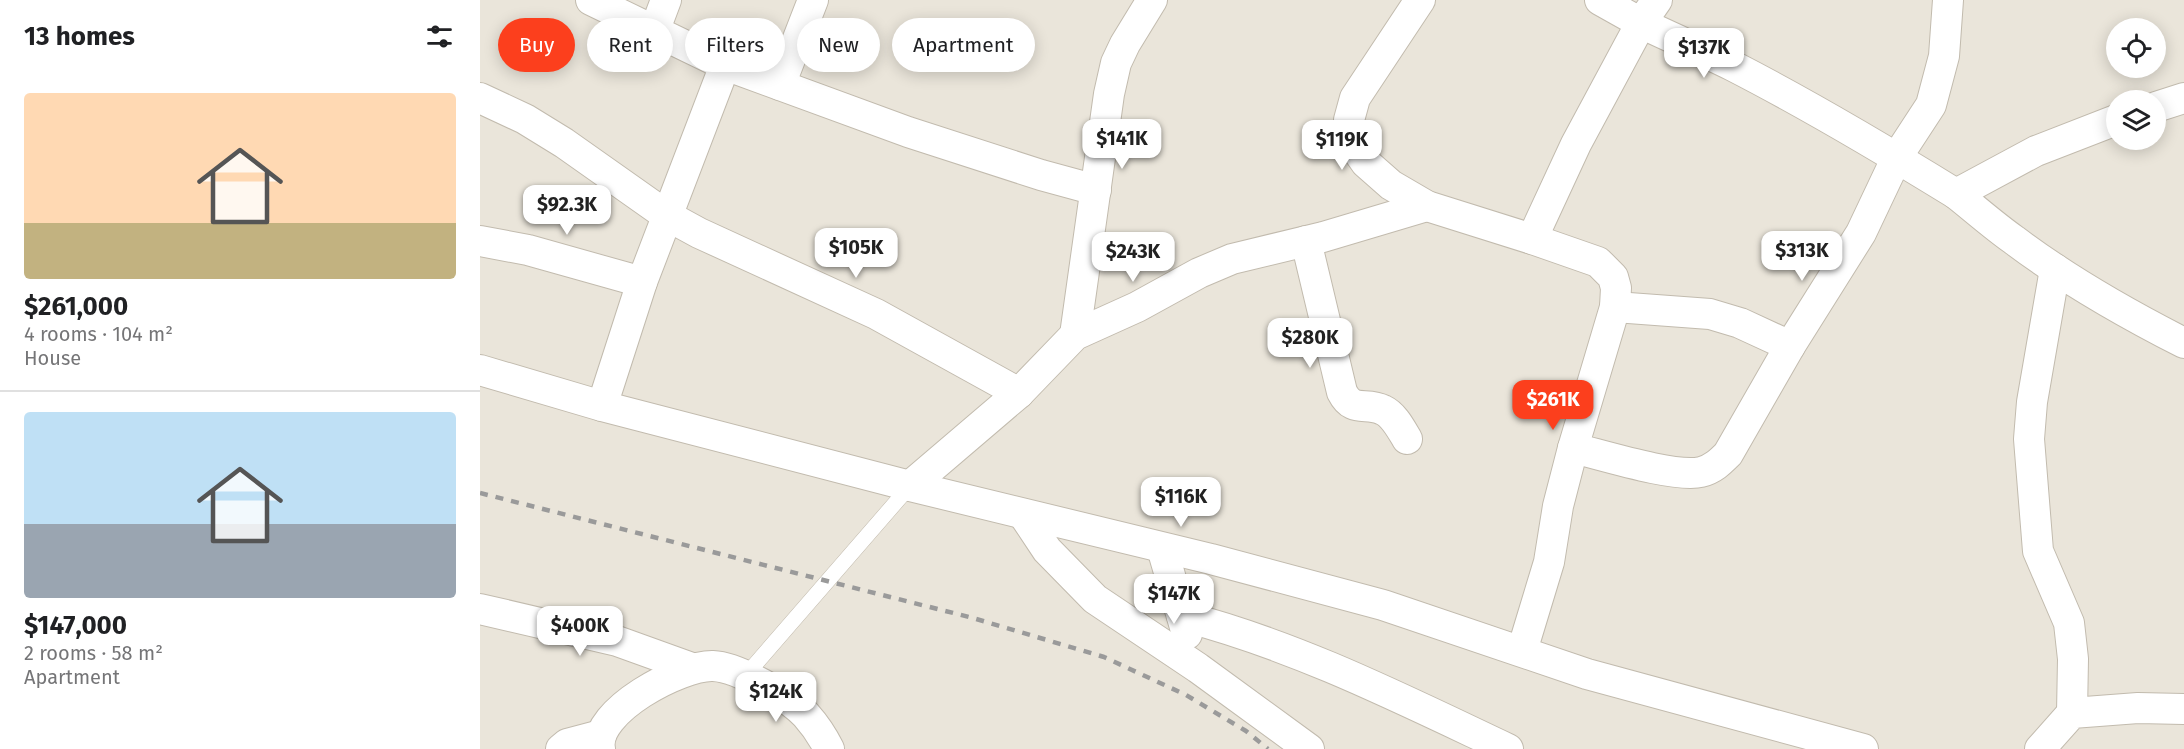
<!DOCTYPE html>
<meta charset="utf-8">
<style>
body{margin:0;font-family:"Fira Sans",sans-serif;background:#f2f2f2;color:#202124;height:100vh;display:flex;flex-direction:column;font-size:22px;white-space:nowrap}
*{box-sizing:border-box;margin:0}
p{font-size:20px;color:#757577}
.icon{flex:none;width:33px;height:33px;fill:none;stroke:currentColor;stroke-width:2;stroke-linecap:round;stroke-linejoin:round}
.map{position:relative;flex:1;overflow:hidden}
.panel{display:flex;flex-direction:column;background:#fff;width:480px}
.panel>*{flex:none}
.guide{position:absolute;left:18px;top:18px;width:570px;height:54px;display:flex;gap:12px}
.buttons{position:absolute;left:1626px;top:18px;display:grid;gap:12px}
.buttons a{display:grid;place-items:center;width:60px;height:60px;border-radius:50%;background:#fff;box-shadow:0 3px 15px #0003;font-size:30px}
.price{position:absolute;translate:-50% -51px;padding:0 14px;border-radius:12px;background:#fff;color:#222;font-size:20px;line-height:39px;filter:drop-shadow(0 2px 3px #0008)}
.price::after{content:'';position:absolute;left:50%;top:36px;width:18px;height:14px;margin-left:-9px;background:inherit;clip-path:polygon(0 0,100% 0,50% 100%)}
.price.active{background:#fc3f1d;color:#fff}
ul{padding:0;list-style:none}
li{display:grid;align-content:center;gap:12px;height:318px;padding:0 24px}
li+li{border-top:2px solid #e0e0e0}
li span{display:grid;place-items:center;height:186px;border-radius:6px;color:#555}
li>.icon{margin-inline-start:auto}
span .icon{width:108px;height:108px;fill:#fffc;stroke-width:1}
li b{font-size:26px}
h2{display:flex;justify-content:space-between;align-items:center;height:72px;padding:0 24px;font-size:26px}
.chip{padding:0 21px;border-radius:27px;background:#fff;box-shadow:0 3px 15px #0003;font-size:21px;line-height:54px}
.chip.active{background:#fc3f1d;color:#fff}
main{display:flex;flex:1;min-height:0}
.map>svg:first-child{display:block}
</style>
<main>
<section class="panel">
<h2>13 homes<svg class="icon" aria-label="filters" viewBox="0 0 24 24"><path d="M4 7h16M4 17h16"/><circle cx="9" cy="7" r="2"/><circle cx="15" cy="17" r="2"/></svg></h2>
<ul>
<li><span style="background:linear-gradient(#ffd9b3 70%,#c2b280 0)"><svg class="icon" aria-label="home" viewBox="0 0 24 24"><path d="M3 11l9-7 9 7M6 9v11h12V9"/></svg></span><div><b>$261,000</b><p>4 rooms · 104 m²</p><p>House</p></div></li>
<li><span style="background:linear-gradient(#bfe0f5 60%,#9aa5b1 0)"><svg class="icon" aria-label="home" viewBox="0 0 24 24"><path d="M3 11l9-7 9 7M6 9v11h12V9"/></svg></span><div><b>$147,000</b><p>2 rooms · 58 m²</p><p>Apartment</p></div></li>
</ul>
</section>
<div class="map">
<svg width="1704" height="749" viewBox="0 0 1704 749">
<rect width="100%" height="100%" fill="#f6f3ec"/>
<path fill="#eae5da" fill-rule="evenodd" d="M0 0H1704V749H0ZM1636 28H1676V68H1636ZM1636 100H1676V140H1636Z"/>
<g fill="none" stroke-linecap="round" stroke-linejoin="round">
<defs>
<polyline id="lane" points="266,675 430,486"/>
<g id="street">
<polyline points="111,0 245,65 428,132 561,175 616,190"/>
<polyline points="940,0 875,98 869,120 874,146 886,163 911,185 947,206 1052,239 1118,262 1133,277 1136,288 1135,307 1093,448 1078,506 1069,562 1042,651"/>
<polyline points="1120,0 1161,23 1177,0"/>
<polyline points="174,32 186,0"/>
<polyline points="300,85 333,0"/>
<polyline points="0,98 45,119 84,143 186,215 219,233 396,314 539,393"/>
<polyline points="1676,107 1704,98"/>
<path d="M1636 120 1556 151 1476 194C1495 209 1514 226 1534 240 1587 280 1645 313 1704 343"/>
<path d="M1052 239 1096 144 1161 23C1192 38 1223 51 1253 66 1329 105 1403 149 1476 194"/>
<polyline points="0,241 48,250 162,282"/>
<path d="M826 241 862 392C873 414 886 401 903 410 914 415 921 429 927 439"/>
<polyline points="1575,269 1552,402 1549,439 1558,551 1589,623 1593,659 1592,713"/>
<polyline points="1135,307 1230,314 1260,323 1310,346"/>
<polyline points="595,335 629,94 636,63 645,44 672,0"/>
<polyline points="0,370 122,406 430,486 731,559 903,605 1107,674 1383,749"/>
<polyline points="122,406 162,282 245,65"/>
<path d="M1093 448C1122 455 1195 478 1221 472 1233 469 1240 462 1248 454L1310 346 1381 233 1417 157 1451 105 1464 56 1468 0"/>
<polyline points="430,486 539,393 595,335 657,307 719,273 752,259 843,237 947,206"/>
<polyline points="543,514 567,550 615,599 718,668 829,749"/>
<polyline points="682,548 707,634"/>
<polyline points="0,609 137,641 212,668"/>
<path d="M702 616C817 646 920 698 1028 749"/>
<polyline points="81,749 87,744 121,735"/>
<path d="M120 749C113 711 201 665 233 666 258 667 309 697 326 715 335 725 343 737 349 749"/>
<polyline points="1560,749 1592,713 1658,708 1704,709"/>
</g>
</defs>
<use href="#lane" stroke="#c2bbae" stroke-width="16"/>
<use href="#street" stroke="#c2bbae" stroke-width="32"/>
<use href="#lane" stroke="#fff" stroke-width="15"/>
<use href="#street" stroke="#fff" stroke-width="30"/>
<polyline stroke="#9a9a9a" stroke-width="4.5" stroke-dasharray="8 8" stroke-linecap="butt" points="0,493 493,618 624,657 706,695 766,731 788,749"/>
</g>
</svg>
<div class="buttons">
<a><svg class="icon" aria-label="locate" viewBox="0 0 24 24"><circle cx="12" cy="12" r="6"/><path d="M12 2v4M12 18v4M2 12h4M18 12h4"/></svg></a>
<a><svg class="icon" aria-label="layers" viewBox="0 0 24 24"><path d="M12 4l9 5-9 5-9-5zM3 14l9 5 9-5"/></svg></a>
</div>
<b class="price" style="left:1224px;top:79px">$137K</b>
<b class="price" style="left:642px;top:170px">$141K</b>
<b class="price" style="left:862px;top:171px">$119K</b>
<b class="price" style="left:87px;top:236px">$92.3K</b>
<b class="price" style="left:376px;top:279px">$105K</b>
<b class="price" style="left:1322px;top:282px">$313K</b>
<b class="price" style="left:653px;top:283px">$243K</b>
<b class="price" style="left:830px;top:369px">$280K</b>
<b class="price active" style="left:1073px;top:431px">$261K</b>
<b class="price" style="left:701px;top:528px">$116K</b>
<b class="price" style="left:694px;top:625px">$147K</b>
<b class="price" style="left:100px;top:657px">$400K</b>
<b class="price" style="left:296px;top:723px">$124K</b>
<div class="guide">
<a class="chip active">Buy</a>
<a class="chip">Rent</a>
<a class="chip">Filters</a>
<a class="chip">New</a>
<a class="chip">Apartment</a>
</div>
</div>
</main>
